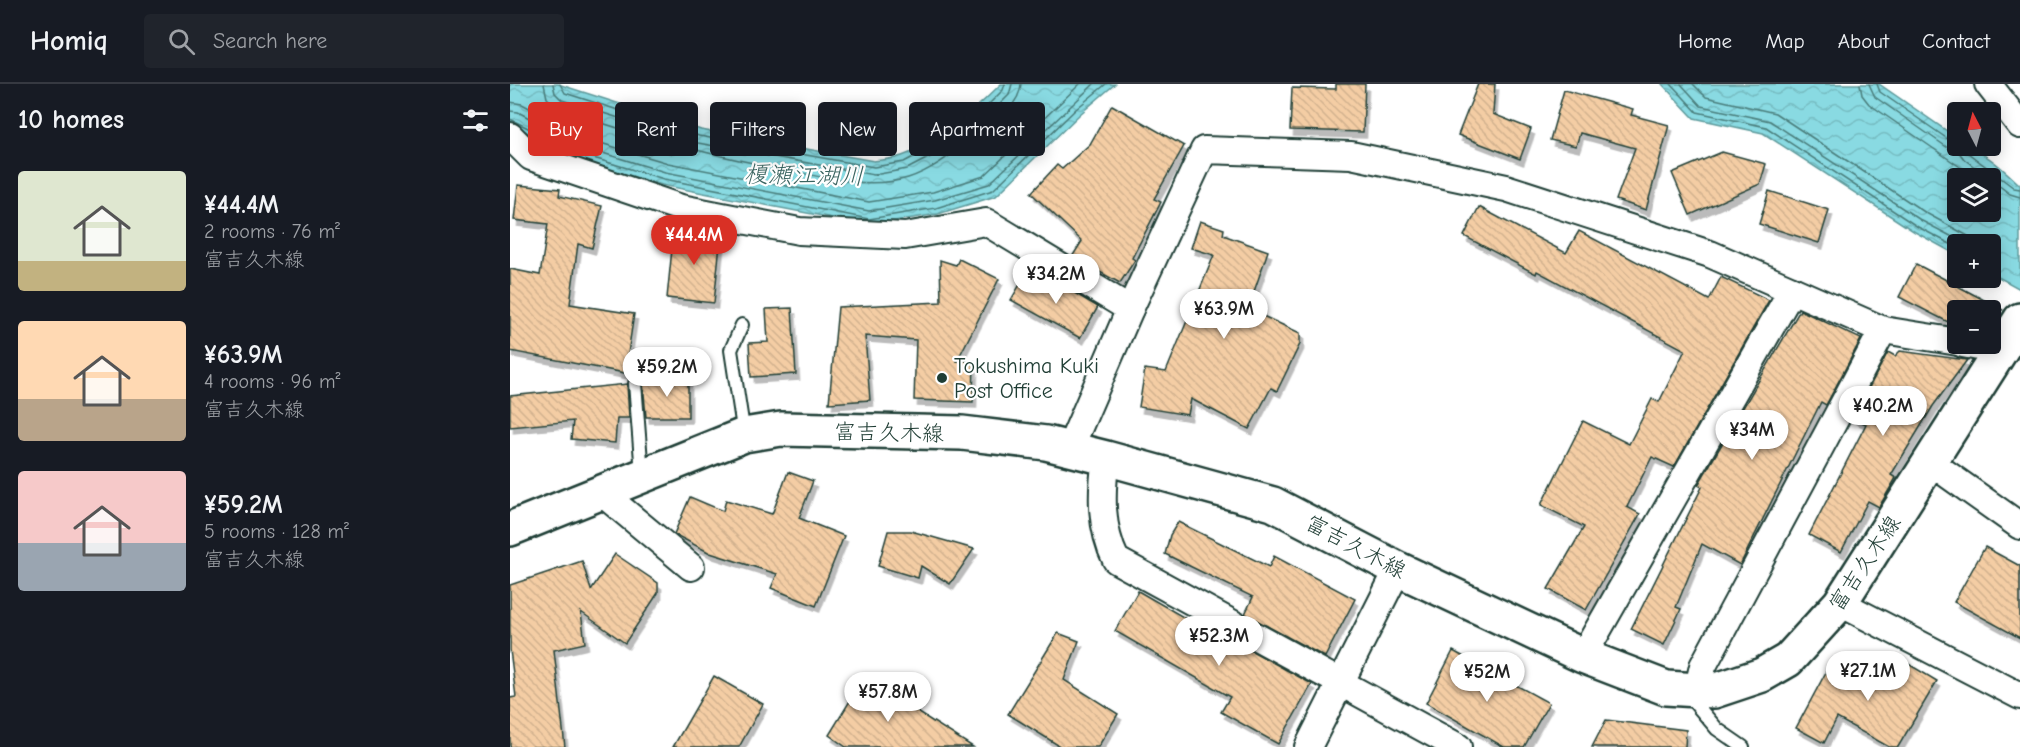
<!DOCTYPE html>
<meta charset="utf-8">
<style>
body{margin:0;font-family:"Comic Neue","Klee One",sans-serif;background:#20242c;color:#f1f3f6;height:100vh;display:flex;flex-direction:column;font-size:22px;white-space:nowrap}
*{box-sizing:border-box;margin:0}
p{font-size:20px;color:#9ea1a6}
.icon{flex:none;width:33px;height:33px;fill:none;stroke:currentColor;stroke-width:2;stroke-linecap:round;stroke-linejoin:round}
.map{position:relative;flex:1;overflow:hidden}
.panel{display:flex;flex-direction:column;background:#171b24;width:510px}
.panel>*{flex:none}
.banner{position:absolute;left:18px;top:18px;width:570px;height:54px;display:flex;gap:12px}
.needle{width:39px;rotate:354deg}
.controls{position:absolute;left:1437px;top:18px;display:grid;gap:12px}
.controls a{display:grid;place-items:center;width:54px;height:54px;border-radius:6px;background:#171b24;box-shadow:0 3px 15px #0003;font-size:30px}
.price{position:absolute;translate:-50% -51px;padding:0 14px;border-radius:21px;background:#fff;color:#222;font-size:20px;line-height:39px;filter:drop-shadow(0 2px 3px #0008)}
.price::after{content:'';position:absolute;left:50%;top:36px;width:18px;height:14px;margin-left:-9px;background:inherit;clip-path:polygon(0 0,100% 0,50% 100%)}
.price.on{background:#d93025;color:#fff}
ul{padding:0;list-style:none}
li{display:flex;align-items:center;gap:18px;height:150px;padding:0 18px}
li span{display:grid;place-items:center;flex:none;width:168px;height:120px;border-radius:6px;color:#555}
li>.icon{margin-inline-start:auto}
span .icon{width:72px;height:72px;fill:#fffc;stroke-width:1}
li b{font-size:26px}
h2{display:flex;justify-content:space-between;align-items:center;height:72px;padding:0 18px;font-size:26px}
.pill{padding:0 21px;border-radius:6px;background:#171b24;box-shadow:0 3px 15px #0003;font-size:21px;line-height:54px}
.pill.on{background:#d93025;color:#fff}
header{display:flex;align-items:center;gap:36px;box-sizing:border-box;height:84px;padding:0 30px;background:#171b24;border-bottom:2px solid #363941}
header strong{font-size:28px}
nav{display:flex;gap:33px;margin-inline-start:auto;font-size:21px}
.search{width:420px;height:54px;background:#20242c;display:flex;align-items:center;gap:15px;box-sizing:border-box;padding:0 21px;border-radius:6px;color:#9ea1a6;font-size:22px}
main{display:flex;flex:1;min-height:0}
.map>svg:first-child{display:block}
</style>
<header>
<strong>Homiq</strong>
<div class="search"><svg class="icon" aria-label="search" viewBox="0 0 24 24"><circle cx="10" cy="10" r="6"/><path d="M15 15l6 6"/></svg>Search here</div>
<nav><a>Home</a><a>Map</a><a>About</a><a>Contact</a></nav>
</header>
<main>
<section class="panel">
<h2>10 homes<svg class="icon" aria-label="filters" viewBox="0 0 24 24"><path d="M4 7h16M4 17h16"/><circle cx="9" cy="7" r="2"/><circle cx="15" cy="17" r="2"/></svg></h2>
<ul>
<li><span style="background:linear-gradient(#dfe7d0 75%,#c2b280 0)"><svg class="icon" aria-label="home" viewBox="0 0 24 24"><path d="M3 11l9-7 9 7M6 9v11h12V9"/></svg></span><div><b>¥44.4M</b><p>2 rooms · 76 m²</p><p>富吉久木線</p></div></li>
<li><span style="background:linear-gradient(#ffd9b3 65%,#b9a48a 0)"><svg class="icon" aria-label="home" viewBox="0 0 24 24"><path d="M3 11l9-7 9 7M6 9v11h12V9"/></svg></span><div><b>¥63.9M</b><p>4 rooms · 96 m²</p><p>富吉久木線</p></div></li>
<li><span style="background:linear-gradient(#f6c9c9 60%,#9aa5b1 0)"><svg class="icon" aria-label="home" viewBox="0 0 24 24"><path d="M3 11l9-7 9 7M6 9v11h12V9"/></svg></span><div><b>¥59.2M</b><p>5 rooms · 128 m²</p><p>富吉久木線</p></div></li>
</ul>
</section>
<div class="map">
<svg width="1510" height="663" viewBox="0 0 1510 663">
<defs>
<pattern id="water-waves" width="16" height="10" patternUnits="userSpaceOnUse" patternTransform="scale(1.5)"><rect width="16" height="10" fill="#89dae2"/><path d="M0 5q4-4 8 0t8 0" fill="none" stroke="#76bcc2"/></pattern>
<pattern id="building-back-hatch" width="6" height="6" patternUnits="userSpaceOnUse" patternTransform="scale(1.5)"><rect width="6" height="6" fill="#f4cda4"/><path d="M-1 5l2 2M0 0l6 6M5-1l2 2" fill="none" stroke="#d1b18e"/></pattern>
<filter id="shadow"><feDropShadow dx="3.5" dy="6" stdDeviation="0" flood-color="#0004"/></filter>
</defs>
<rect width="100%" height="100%" fill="#fff"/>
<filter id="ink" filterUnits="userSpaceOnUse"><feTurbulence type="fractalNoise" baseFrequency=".0167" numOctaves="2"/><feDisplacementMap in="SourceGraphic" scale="12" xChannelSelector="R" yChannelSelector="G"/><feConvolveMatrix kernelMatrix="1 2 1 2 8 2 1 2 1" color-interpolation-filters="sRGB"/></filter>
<g filter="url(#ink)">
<g fill="url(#water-waves)" stroke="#5f9b9c" stroke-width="1.5" fill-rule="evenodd">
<path d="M0 0H48L191 46 364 77C373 76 383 75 392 72 426 61 466 25 491 0H605L570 30 486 112 428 130 359 141 152 101 68 76 0 39Z"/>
<path d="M1152 0H1369L1447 54 1448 62C1470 62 1494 86 1510 101V205L1481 189 1480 160H1448L1447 171 1405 148 1253 49 1184 34ZM1448 94H1480V128H1448Z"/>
</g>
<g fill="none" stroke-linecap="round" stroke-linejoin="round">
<g stroke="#497c7a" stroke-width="1.5">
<path d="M34 0 37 14 47 23C120 51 196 70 272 85 313 93 357 106 398 94 424 86 447 66 468 50 484 38 510 22 511 0"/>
<polyline points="43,0 45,9 52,16 188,59 364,91 397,85 426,70 479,31 499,11 502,0"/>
<polyline points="50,0 55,9 189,52 364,83 394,78 422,63 473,26 493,6 495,0"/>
<polyline points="1161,0 1187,28 1256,43 1408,143 1448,164"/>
<polyline points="1171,0 1191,22 1260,37 1412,137 1456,160"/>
<polyline points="1183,0 1196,13 1265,29 1416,129 1458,152 1467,160"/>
<polyline points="1350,0 1352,11 1359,20 1466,94"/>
<polyline points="1359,0 1365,13 1438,64 1448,67 1454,75 1500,110 1510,113"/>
<polyline points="1367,0 1370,8 1442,58 1448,59"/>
<polyline points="0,18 12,20 77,55 158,79 359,118 423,108 474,92 570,0"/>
<polyline points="0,27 8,28 73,63 155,88 359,127 425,116 479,100 584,0"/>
<polyline points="0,35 70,70 154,95 359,135 426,124 483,106 566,25 596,0"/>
<polyline points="1455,62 1458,69 1504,104 1510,105"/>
</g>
</g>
<g fill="url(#building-back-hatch)" stroke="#1f3d34" stroke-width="1.5" filter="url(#shadow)">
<polygon points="826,0 855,0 853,48 780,46 782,4 826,5"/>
<polygon points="968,0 985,0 983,30 1021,45 1010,75 948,51"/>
<polygon points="1054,6 1123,25 1121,31 1159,41 1136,126 1106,116 1125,64 1070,49 1066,62 1040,56"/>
<polygon points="602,21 674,62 644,115 651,118 622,174 625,176 610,199 562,173 572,157 521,109 547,81 552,85 580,60"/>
<polygon points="1212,68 1256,80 1250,100 1180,131 1162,89"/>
<polygon points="8,101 50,105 49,112 92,122 82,164 68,160 60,220 124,230 115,289 0,267 0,185 30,191 38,140 4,136"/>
<polygon points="1259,107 1319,126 1309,159 1249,140"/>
<polygon points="969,123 1056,169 1069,147 1199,216 1211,193 1259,216 1164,383 1142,373 1117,423 1130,430 1076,526 1038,505 1074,443 1031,421 1073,337 1119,360 1142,315 1149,318 1175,266 1027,187 1026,190 954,152"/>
<polygon points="690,137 714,145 713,151 758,167 738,225 790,249 790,260 767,307 761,304 739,345 681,315 678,331 629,323 635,285 656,288 704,171 681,164"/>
<polygon points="164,145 211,150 204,219 157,214"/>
<polygon points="449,175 489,195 447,277 464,277 463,318 404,316 406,256 355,252 360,316 319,319 328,223 431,218 430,176 446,181"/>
<polygon points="1406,180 1493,226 1448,226 1448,243 1389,213"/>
<polygon points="516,190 542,204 546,198 588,223 570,254 501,216"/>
<polygon points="282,224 286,290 241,293 239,259 258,258 256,225"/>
<polygon points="1290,226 1351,255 1316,321 1311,318 1230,481 1192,460 1166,523 1171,525 1154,561 1121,545 1192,403 1188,401"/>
<polygon points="1390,267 1457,276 1423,322 1381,391 1386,394 1369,423 1358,417 1331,468 1299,451 1356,340 1343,334 1378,268 1385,272"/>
<polygon points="178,293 178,333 136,333 133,298"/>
<polygon points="117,300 119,334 107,334 105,359 61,355 63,337 0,343 0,312"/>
<polygon points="278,388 303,397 289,434 334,452 306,522 261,504 267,490 200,469 164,450 180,413 213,427 216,416 262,430"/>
<polygon points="668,438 759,483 764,472 845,515 815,573 735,530 743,513 655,470 660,451"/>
<polygon points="378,447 401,447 464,465 440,500 411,482 408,494 368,482"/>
<polygon points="1475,463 1510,482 1510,554 1444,518"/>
<polygon points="105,470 148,499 148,509 115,559 71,528 75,559 44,566 55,663 0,663 0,614 6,613 0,566 0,501 72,477 81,506"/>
<polygon points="628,507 720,560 722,556 802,600 768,660 711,628 720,613 605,547"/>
<polygon points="548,549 569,557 554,596 608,630 588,663 551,663 498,630"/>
<polygon points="943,567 1039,619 1014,663 994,663 916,619"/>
<polygon points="1385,572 1427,597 1388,663 1379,663 1327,634 1314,659 1286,644 1323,575 1369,600"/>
<polygon points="204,592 253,620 229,663 163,663"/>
<polygon points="354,594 463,663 336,663 319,651"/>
<polygon points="1096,636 1176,646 1175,663 1082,663"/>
</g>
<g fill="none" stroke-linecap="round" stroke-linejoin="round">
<defs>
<g id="service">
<polyline points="232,241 221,266 234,351"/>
<polyline points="125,299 132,390"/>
<polyline points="1178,611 1207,645 1233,663"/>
</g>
<g id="minor">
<polyline points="1478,0 1510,41"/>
<polyline points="0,52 21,73 171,124 289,147 395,152 476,138 620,225"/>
<polyline points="1453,260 1489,267"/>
<polyline points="560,364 620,225 694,66 841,71 996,104 1200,170 1282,206"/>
<path d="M596 374C591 409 590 443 606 476L948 663"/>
<polyline points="1420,378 1510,442"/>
<polyline points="92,409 181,483"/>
<polyline points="1330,519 1510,612"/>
<polyline points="1073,572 1282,206 1373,246 1448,258"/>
<polyline points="1187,608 1193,582 1373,246"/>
<polyline points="798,663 888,485"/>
</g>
<polyline id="secondary" points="0,445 234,351 271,345 452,349 536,359 596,374 763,420 888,485 1073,572 1156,604 1204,607 1252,591 1278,576 1330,519 1510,236"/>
</defs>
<use href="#service" stroke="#1f3d34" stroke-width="16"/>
<use href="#minor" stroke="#1f3d34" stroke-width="30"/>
<use href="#secondary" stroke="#1f3d34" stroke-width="38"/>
<use href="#service" stroke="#fff" stroke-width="12"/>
<use href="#minor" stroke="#fff" stroke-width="26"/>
<use href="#secondary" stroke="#fff" stroke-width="33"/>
</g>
</g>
<circle fill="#1f3d34" stroke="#fff" stroke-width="2" cx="432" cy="294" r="6"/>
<g text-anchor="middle" stroke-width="4.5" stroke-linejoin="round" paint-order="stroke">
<g font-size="22" fill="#1f3d34" stroke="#fff" text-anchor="start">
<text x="444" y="289">Tokushima Kuki<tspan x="444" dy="25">Post Office</tspan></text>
</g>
<g font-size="22" fill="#1f3d34" stroke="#fff">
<text transform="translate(379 348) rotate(1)" y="8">富吉久木線</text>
<text transform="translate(846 462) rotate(28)" y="8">富吉久木線</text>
<text transform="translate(1354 479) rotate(-56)" y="8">富吉久木線</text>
</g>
<g font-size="24" font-style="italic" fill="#3a6460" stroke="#fff">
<text transform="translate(294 91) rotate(1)" y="8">榎瀬江湖川</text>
</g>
</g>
</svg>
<div class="controls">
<a><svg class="needle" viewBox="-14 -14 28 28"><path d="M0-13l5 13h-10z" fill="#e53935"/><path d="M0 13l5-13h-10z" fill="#9ea1a6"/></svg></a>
<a><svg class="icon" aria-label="layers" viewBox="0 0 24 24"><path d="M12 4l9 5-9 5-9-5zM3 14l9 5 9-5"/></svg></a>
<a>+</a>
<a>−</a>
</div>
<b class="price on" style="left:184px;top:182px">¥44.4M</b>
<b class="price" style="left:546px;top:221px">¥34.2M</b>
<b class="price" style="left:714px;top:256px">¥63.9M</b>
<b class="price" style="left:157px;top:314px">¥59.2M</b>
<b class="price" style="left:1373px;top:353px">¥40.2M</b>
<b class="price" style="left:1242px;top:377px">¥34M</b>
<b class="price" style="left:709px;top:583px">¥52.3M</b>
<b class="price" style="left:1358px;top:618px">¥27.1M</b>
<b class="price" style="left:977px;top:619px">¥52M</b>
<b class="price" style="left:378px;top:639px">¥57.8M</b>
<div class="banner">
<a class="pill on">Buy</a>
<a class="pill">Rent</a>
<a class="pill">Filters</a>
<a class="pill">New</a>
<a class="pill">Apartment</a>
</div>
</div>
</main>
